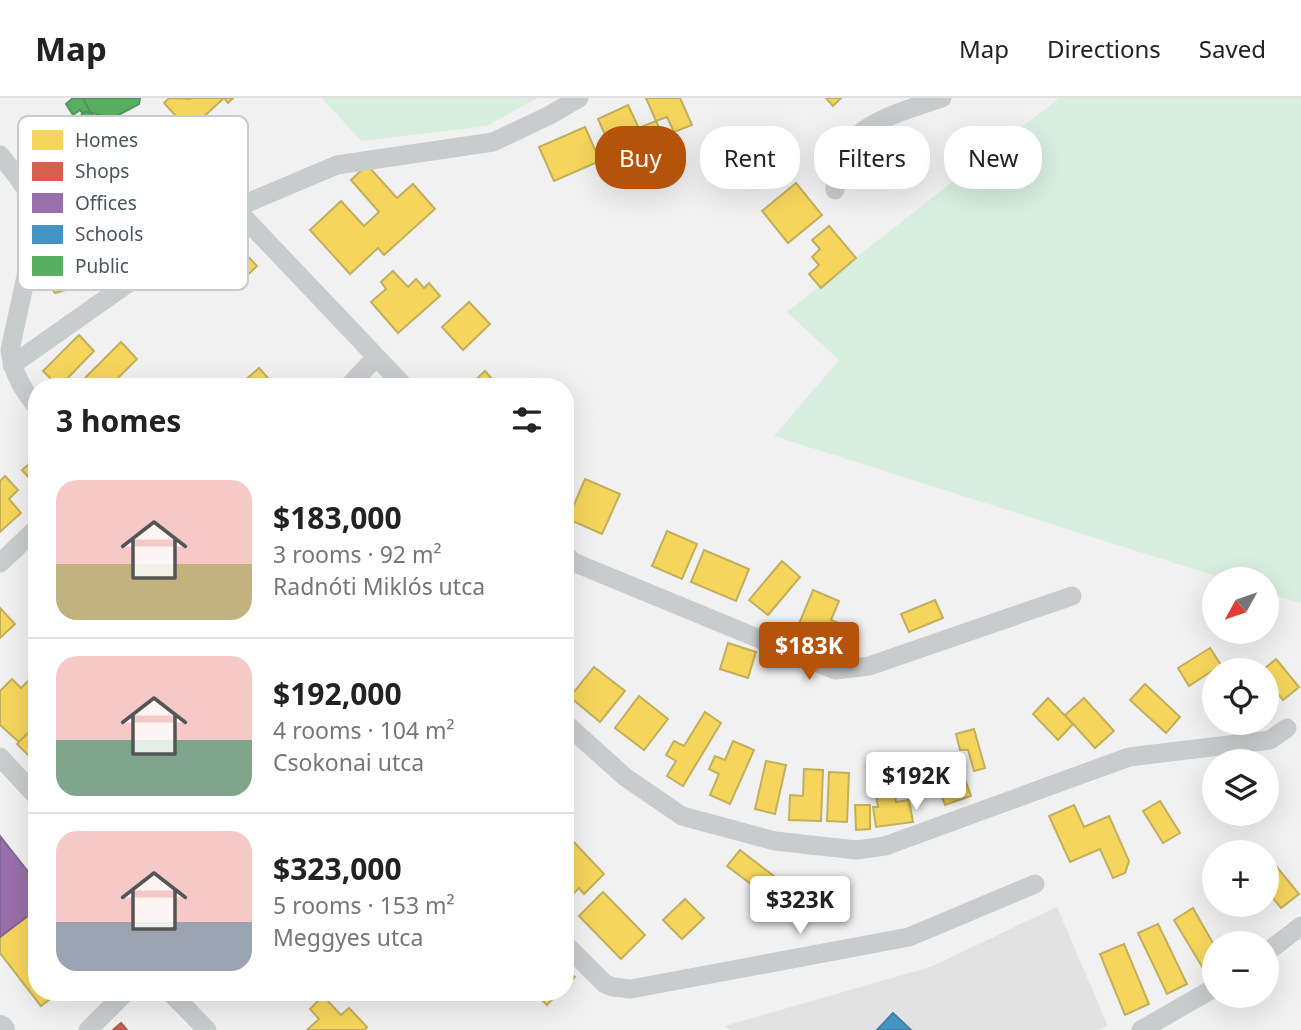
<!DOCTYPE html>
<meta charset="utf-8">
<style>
body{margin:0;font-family:"Noto Sans",sans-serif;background:#f2f2f2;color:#222;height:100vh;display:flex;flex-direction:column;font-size:26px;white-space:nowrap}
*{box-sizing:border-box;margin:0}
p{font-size:23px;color:#767676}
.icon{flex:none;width:38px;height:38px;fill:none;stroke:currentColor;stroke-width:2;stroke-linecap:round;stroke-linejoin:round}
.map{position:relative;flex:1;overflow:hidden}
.panel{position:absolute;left:28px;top:280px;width:546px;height:623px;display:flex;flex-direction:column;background:#fff;border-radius:28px;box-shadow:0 7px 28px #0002}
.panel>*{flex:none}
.banner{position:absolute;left:595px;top:28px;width:600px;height:63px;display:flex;gap:14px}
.needle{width:46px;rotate:230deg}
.fabs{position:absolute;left:1202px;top:469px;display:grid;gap:14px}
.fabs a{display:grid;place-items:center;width:77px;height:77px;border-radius:50%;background:#fff;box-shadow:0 7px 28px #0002;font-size:35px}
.price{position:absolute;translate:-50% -60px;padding:0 16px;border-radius:7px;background:#fff;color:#222;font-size:23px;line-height:46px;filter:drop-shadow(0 2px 4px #0008)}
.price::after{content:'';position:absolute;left:50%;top:42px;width:21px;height:16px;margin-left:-10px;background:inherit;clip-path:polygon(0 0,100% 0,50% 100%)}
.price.selected{background:#b45309;color:#fff}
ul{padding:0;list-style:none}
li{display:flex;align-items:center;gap:21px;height:175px;padding:0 28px}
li+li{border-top:2px solid #e0e0e0}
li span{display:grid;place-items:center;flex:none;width:196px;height:140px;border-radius:21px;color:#555}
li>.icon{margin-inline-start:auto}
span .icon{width:84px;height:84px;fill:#fffc;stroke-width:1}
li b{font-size:30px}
h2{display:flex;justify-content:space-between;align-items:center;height:84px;padding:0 28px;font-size:30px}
.chip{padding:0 24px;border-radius:28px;background:#fff;box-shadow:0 7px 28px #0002;font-size:24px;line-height:63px}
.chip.selected{background:#b45309;color:#fff}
header{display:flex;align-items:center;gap:42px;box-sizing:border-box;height:98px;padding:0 35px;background:#fff;border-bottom:2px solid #e0e0e0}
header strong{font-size:33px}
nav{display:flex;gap:38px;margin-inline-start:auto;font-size:24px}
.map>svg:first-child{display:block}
</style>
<header>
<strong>Map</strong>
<nav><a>Map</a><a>Directions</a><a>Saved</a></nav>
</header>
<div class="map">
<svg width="1301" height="932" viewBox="0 0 1301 932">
<rect width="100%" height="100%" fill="#f1f1f1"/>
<polygon fill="#e3e2e3" points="1057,809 1108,928 1099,932 730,932 725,928 930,869"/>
<g fill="#d8eede">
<polygon points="322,0 537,0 487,28 361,43"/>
<polygon points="1059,0 1301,0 1301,505 1267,495 1267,481 1225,481 774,338 839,262 787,214"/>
</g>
<g fill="#f6d55c" stroke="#c2af5c" stroke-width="2">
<polygon points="169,0 190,1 190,0 233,0 228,5 224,0 189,32 164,5"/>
<polygon points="646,0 680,0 692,27 674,34 667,19 656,23"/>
<polygon points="826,0 841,0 833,8"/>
<polygon points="628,7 643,39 635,43 638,49 625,55 621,47 612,52 598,21"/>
<polygon points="656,23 667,47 654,52 643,28"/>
<polygon points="585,29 600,63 554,83 539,49"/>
<polygon points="367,67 397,100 413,86 435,111 384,157 378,150 350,176 310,132 341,103 364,128 379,114 351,82"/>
<polygon points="796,85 822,117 788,145 762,113"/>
<polygon points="829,128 856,160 821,190 809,176 819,167 812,159 820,151 812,142"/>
<polygon points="226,135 257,168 236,188 230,180 221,189 197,163"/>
<polygon points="63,173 71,182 66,192 55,195 48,185 52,176"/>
<polygon points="393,173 408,189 416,181 424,190 429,185 440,198 398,235 371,204 386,191 381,184"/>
<polygon points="469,204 490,226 463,252 442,229"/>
<polygon points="79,237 94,253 59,289 43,273"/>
<polygon points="121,244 137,261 109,289 76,289"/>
<polygon points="259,270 276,289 244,289 242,285"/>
<polygon points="485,273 499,289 468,289"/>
<polygon points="37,359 37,389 22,372"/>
<polygon points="5,378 18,392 9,401 21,415 0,434 0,383"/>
<polygon points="585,381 620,396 602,436 568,421"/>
<polygon points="667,433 697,446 682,481 652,468"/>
<polygon points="704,452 749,471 736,503 691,484"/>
<polygon points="782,463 800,479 768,517 749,502"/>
<polygon points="813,492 839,503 831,522 853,531 843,553 796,533"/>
<polygon points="935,502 943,520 909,534 901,516"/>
<polygon points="0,510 15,526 0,540"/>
<polygon points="728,545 756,554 748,580 720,571"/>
<polygon points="1210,550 1221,567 1189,588 1178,570"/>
<polygon points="1276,561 1299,589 1283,602 1267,582 1267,572 1263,572"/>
<polygon points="594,569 625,593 600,624 570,599"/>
<polygon points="12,581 21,590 29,582 37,589 37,626 19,644 0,627 0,593"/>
<polygon points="1145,586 1180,619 1166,635 1130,602"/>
<polygon points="639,598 668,621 644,652 615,630"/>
<polygon points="1048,600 1073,626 1058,642 1033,616"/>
<polygon points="1084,600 1114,633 1095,650 1065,617"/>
<polygon points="705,614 721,625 683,688 667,678 676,663 666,657 674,643 684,648"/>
<polygon points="37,626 37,666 17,646"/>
<polygon points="974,631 985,670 974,673 968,652 960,652 956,636"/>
<polygon points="733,643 754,652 730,706 710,697 719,676 709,671 715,658 725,662"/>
<polygon points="956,657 971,698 945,707 930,667"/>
<polygon points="766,663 786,667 775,716 755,711"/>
<polygon points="804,671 823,672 821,723 789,722 790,697 803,698"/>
<polygon points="829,674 849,675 847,724 827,723"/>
<polygon points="892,679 896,704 909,702 913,724 876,729 873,709 878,709 874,682"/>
<polygon points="1160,703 1180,735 1163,745 1143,713"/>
<polygon points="855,707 870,707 870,731 856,732"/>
<polygon points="1074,707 1084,729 1109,718 1129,763 1125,775 1113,780 1100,751 1070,764 1049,718"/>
<polygon points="571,741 604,776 584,796 579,790 565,804 565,746"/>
<polygon points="740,752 779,782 767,798 727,768"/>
<polygon points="1267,757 1299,796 1281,810 1267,793"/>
<polygon points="603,794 645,837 621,861 579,818"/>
<polygon points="685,801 704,820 682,841 663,822"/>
<polygon points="1193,810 1214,847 1214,870 1206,875 1174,822"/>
<polygon points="37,811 37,894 59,894 41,908 0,855 0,839"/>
<polygon points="1158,826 1187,886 1167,896 1138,835"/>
<polygon points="1124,846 1149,906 1125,917 1100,856"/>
<polygon points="565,870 575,879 565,888"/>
<polygon points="534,894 559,894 547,907"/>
<polygon points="323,898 341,917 349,910 367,929 365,932 307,932 319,921 310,911"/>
</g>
<polygon fill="#d6604d" stroke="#ac5d52" stroke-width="2" points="121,925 127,932 113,932"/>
<polygon fill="#9970ab" stroke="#816893" stroke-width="2" points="0,738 37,785 37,811 0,839"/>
<polygon fill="#4393c3" stroke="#4580a4" stroke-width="2" points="893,915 911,932 877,932"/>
<g fill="#5aae61" stroke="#559360" stroke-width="2">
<polygon points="73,0 83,0 91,15 82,15 80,12 73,17 66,6"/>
<polygon points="83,0 140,0 139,6 113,20 91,15"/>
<circle cx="87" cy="21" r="7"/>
</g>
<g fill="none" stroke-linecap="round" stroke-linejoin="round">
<g stroke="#c9cccc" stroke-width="19">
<path d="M0 57C24 87 36 97 35 137L10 252C13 275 22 291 37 309"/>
<path d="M835 92C832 30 894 16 942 0"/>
<polyline points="235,110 405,289"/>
<polyline points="12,267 235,110 337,67 493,44 550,17 579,0"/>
<polyline points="348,289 376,259"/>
<polyline points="565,456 573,464 835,572 869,568 1072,498"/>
<polyline points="0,465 37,430"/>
<polyline points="565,625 625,679 682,718 775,743 856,752 885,748 1129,659 1270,642 1287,630"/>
<polyline points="0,659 37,699"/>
<polyline points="565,846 605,886 613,889 631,891 909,839 1035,786"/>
<polyline points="1267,854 1301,828"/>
<polyline points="170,894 207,932"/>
<polyline points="88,932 126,894"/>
<polyline points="1141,932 1214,890"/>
</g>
<polyline stroke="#c9ccce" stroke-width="28" points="0,931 1,932"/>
</g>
<rect x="18" y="18" width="230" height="174" rx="10" fill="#fff" stroke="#c9ccce" stroke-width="2"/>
<rect x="32" y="32" width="31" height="20" fill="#f6d55c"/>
<rect x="32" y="64" width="31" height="19" fill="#d6604d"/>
<rect x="32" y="95" width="31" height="20" fill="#9970ab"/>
<rect x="32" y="127" width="31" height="19" fill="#4393c3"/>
<rect x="32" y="158" width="31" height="20" fill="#5aae61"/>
<g font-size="19" fill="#4a555c">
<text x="75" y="49">Homes</text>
<text x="75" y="80">Shops</text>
<text x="75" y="112">Offices</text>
<text x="75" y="143">Schools</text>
<text x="75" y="175">Public</text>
</g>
</svg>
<div class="fabs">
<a><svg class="needle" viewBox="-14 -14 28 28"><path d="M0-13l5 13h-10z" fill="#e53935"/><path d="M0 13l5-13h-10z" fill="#767676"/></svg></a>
<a><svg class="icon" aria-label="locate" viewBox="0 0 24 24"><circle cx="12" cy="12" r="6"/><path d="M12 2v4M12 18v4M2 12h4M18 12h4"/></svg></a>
<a><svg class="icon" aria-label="layers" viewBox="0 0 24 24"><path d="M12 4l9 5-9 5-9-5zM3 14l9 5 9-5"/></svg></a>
<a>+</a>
<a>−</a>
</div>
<b class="price selected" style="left:809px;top:584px">$183K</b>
<b class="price" style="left:916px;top:714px">$192K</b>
<b class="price" style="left:800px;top:838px">$323K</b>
<div class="banner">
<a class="chip selected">Buy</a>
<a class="chip">Rent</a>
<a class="chip">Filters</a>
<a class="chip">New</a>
</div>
<section class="panel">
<h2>3 homes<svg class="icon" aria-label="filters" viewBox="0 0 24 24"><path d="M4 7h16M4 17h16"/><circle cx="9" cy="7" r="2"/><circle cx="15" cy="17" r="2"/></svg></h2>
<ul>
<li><span style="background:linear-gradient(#f6c9c9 60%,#c2b280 0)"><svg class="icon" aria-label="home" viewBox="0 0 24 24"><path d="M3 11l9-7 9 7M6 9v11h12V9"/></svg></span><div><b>$183,000</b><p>3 rooms · 92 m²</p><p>Radnóti Miklós utca</p></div></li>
<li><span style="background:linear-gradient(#f6c9c9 60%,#7fa58c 0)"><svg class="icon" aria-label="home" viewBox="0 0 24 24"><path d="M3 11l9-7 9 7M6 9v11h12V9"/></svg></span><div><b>$192,000</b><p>4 rooms · 104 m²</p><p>Csokonai utca</p></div></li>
<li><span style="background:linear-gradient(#f6c9c9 65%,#9aa5b1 0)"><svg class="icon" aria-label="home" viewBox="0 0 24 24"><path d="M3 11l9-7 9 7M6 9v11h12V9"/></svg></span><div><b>$323,000</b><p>5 rooms · 153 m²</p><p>Meggyes utca</p></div></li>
</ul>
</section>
</div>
